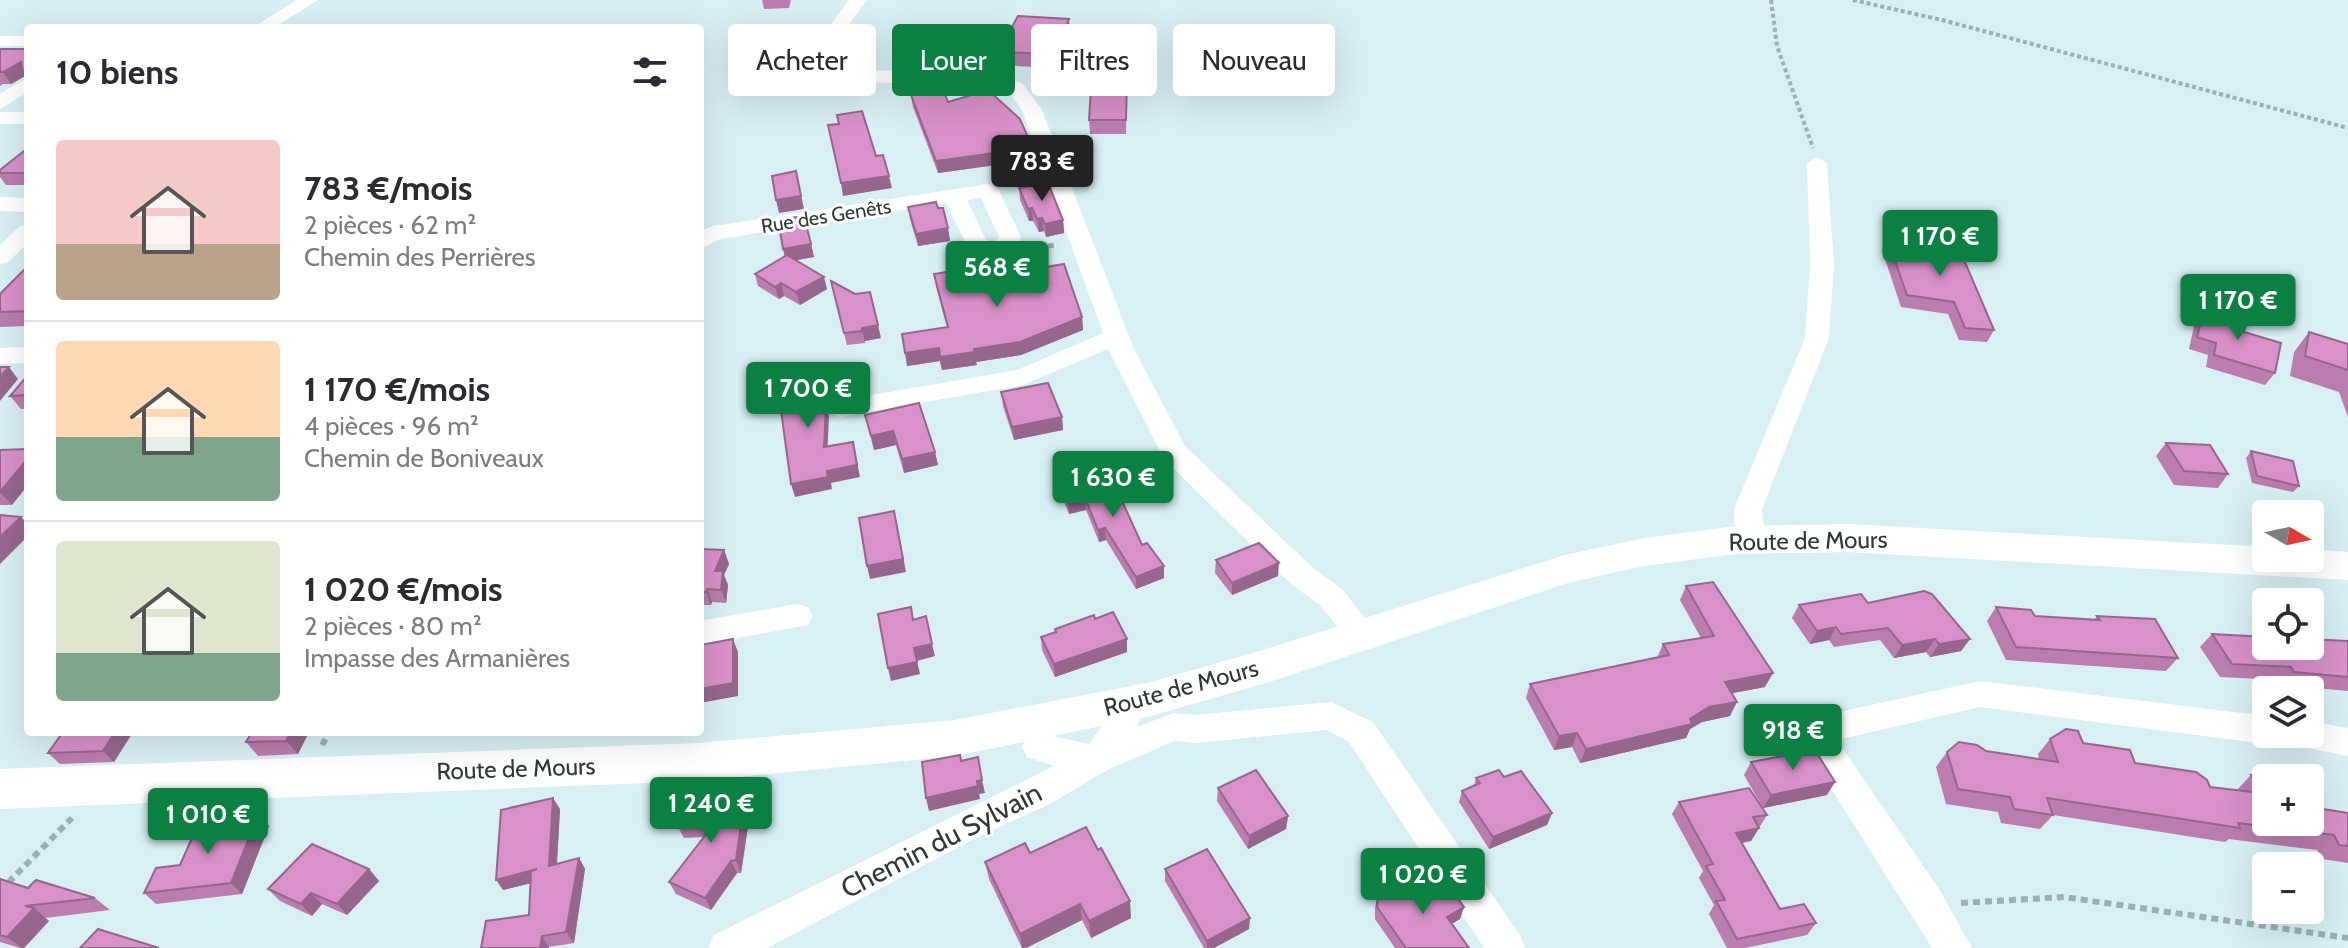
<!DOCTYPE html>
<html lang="fr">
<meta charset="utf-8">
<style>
body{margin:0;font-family:Cabin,sans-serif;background:#f2f2f3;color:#2b2b33;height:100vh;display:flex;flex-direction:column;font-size:30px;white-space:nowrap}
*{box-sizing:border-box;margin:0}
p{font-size:26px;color:#7c7c81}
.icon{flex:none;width:44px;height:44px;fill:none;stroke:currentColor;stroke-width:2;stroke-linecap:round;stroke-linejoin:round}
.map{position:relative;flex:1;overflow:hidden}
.side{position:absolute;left:24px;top:24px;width:680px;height:712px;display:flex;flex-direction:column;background:#fff;border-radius:8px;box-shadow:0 8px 32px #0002}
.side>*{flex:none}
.hud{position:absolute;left:728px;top:24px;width:760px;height:72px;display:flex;gap:16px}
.needle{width:52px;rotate:99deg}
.fabs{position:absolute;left:2252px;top:500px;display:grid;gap:16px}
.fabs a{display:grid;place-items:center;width:72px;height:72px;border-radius:8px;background:#fff;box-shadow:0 8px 32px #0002;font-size:40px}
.price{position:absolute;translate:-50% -68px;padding:0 18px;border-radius:8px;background:#0b8043;color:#fff;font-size:26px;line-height:52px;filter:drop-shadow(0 2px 4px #0008)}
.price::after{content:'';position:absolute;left:50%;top:48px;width:24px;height:18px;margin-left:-12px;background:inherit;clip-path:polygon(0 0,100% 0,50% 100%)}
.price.active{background:#222;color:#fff}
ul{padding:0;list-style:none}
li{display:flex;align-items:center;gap:24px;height:200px;padding:0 32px}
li+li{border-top:2px solid #e1e1e2}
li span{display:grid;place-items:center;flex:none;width:224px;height:160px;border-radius:8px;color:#555}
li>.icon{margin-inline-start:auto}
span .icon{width:96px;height:96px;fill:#fffc;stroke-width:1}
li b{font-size:34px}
h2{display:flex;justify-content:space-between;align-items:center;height:96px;padding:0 32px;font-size:34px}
.tag{padding:0 28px;border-radius:8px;background:#fff;box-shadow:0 8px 32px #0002;font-size:28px;line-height:72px}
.tag.active{background:#0b8043;color:#fff}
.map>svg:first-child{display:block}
</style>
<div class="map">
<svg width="2348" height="948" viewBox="0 0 2348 948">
<rect width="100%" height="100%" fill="#d8eff3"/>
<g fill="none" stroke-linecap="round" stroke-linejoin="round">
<g stroke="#9dafb2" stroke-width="4" stroke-dasharray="4 3" stroke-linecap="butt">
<polyline points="1771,0 1777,46 1813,148"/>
<polyline points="1853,0 1942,20 2348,128"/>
</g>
<polyline stroke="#9dafb2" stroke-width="5" stroke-dasharray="6 4" stroke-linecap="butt" points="1028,248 1058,245"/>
<g stroke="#9dafb2" stroke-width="6" stroke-dasharray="7 5" stroke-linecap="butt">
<polyline points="322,745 330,732"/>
<polyline points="0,891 72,818"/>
<polyline points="1961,903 2064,897 2348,938"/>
</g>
<g fill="#fff" fill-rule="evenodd">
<polygon points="297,0 318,0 274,28 252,28"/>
<path d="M849 0H867L828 52 827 61 866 70 972 72 1022 83 1042 110 1134 349 1185 446 1313 568 1342 589 1378 634 1373 643 1362 646 1351 643 1320 605 1291 584 1164 459 1108 349 1023 385 840 417 831 414 827 408 831 402 1017 370 1103 333 1022 110 1008 91C944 71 872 97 810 68L808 64 810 52Z"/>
<rect x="0" y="36" width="28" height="10"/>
<polygon points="28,77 28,92 0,109 0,94"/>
<rect x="0" y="112" width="28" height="12"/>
<path d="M1817 157 1827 163 1834 265 1829 338 1762 509 1763 522 1769 539 1764 547 1754 550 1744 547C1737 534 1733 523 1734 509L1805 338 1810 265 1807 163Z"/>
<path d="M988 184 999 190 1021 237 1011 255 972 256 946 203 720 239 700 249V232L713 226ZM981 198 999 237 995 243 988 244 967 200Z"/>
<polygon points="0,197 28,198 28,212 0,211"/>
<polygon points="28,224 28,243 8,262 0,264 0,245 20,226"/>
<polygon points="28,347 28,363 0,364 0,348"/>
<polygon points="797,604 808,607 813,616 808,625 700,645 700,621"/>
<polygon points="1980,681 2266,716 2266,734 2281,734 2278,740 2266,744 1980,707 1837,740 1941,892 1972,948 1932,948 1795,732 1800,722 1812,718"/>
<path d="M1123 691 1135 695C1140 707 1142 716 1137 727L1173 713 1195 715 1331 702 1373 722 1520 935 1525 948H1484L1349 742 1327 730 1195 743 1175 741 1109 769 1050 804 982 835 767 948H709L714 935 1054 766 1027 757 1022 747 1027 737 1039 733 1089 744 1107 719 1106 705 1111 695Z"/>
<polygon points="2310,721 2348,728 2348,756 2288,744 2283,734 2310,734"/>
</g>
<polygon fill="#fff" fill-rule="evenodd" points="1848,524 2266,547 2266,558 2310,558 2310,549 2348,552 2348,580 1848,552 1736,554 1644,566 1568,583 1266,683 1151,716 955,756 698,781 0,809 0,769 698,743 955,720 1151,682 1266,649 1565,555 1644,538 1736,526"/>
</g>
<g fill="#ba7dad">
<polygon points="762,0 791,0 789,8 764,9"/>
<polygon points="1070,32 1068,38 1128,37 1126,134 1090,134 1089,120 1092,69 1062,68 1061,55 1055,68 999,65 998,52"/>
<polygon points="0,49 28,49 28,80 25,76 11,84 3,84 0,86"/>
<polygon points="911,95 948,102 1032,156 1031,156 1032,160 938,173 913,107"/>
<polygon points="28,151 28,185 6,185 0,177 0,170"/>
<polygon points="1019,188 1063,220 1064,233 1046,237 1044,231 1039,232 1033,221 1029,221 1020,200"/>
<polygon points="908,207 938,208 948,228 950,241 918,246 910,219"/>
<polygon points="1887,238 1994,330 1987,342 1959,340 1948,314 1901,307 1882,250"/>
<polygon points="811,244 814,257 796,260 827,289 800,305 784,296 779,299 758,286 755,274"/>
<polygon points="28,266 28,326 0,327 0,294"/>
<polygon points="934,274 992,276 1082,317 1083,330 1021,355 976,362 977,365 942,370 940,361 907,366 947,327 936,287"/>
<polygon points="831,281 881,338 865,341 865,343 847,345"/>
<polygon points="2204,309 2244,332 2275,373 2265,385 2206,367 2208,355 2189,349 2195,321"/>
<polygon points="2309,332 2348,344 2348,417 2339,392 2290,376 2294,352"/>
<polygon points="28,375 28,409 21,409 10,396"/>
<polygon points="1001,392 1062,417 1063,430 1014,440 1003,406"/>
<polygon points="865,415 935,452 938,465 904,473 896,445 874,450"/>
<polygon points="2166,443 2228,474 2218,488 2174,485 2156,456"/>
<polygon points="0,450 12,505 0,505"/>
<polygon points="2251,451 2299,486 2293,492 2252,483 2246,458"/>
<polygon points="1108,470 1142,545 1164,566 1164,578 1136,589 1106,540 1099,542 1086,510 1069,514 1061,494 1060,482"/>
<polygon points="700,549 724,550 729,564 724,575 728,585 726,603 712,602 711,605 700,605"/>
<polygon points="1216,560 1278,576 1232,595 1215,573"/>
<polygon points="1686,586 1765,687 1732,693 1730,716 1702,722 1690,729 1686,738 1580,763 1572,747 1554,750 1526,698 1530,684 1657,658 1663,644 1701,638 1680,600"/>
<polygon points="1868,603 1970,639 1961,651 1930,657 1926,652 1894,658 1880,640 1834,647 1829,640 1810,644 1792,618 1799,605"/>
<polygon points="1996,607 2035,616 2094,620 2097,616 2178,658 2166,671 2006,660 1987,621"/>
<polygon points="1095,619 1127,652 1055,677 1042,650 1041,637 1055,632 1055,629"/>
<polygon points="2212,634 2348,641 2348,691 2282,685 2279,680 2220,677 2200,647"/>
<polygon points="133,732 114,762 60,764 48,753"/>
<polygon points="309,732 298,754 258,756 246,742"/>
<polygon points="2050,739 2083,743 2135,763 2210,787 2237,790 2251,775 2275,778 2266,822 2348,813 2348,863 2322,859 2317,850 2229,839 2225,842 2053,815 2040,829 2001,823 1998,812 1946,804 1936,767 1947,752 1986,751 2039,759 2038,754"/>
<polygon points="1751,762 1827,795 1763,808 1744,775"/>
<polygon points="1504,777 1552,813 1547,825 1489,849 1459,802 1462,791 1474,786 1476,778"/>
<polygon points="747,781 753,793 741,873 737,873 711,910 676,894 669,882 704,837 684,838 677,825 730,804"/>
<polygon points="1218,788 1288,816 1286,829 1248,849 1217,801"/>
<polygon points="1679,802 1767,815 1751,841 1742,843 1780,909 1816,923 1807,935 1745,948 1727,948 1709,914 1714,905 1699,878 1703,871 1672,814"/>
<polygon points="560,809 557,864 579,858 585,869 574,943 549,947 549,948 481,948 529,915 531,883 503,890"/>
<polygon points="258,815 269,826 242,894 156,904 144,893 180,865"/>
<polygon points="1030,853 1131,918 1091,938 1082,920 1026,948 1022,948 989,879 985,862"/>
<polygon points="369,869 379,881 347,915 322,904 312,916 280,901 268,889"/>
<polygon points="1165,869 1249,929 1214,948 1204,948 1165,881"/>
<polygon points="0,879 28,888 95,898 110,910 45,918 49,921 24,948 20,948 0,942"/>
<polygon points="1408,893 1464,907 1460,919 1452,924 1469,948 1395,948 1375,919 1375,907 1378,895"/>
</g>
<g fill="#97668d">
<polygon points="1069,19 1070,32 1063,51 1062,38"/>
<polygon points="1061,39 1062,52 1055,68 1054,54"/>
<polygon points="21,62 25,76 11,84 3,72"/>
<polygon points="1031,144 1032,160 938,173 936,161"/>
<polygon points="796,171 804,209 779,213 776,200"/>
<polygon points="889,176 892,188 843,196 841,183"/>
<polygon points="1032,208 1033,221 1029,221 1028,209"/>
<polygon points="1042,218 1044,231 1039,232 1037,219"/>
<polygon points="1063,220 1064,233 1046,237 1045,224"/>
<polygon points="948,228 950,241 918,246 916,234"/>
<polygon points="811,244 814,257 786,262 783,249"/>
<polygon points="824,277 827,289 800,305 796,292"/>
<polygon points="781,283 784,296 779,299 775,287"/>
<polygon points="1082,317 1083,330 1021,355 976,362 977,365 942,370 940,361 907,366 905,353 939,348 974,349"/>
<polygon points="878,325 881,338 865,341 865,343 862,328"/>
<polygon points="9,367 18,379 0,401 0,377"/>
<polygon points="815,367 818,379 816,413 813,401"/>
<polygon points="826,404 829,416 827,459 824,447"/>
<polygon points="1062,417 1063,430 1014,440 1012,427"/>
<polygon points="893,431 896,445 874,450 871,436"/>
<polygon points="853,442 860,477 831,483 832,489 795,497 791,484 827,471"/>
<polygon points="935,452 938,465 904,473 902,459"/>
<polygon points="28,458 28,485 12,505 0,492"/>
<polygon points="1085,498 1086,510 1069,514 1068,502"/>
<polygon points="21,517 28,524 28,536 0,564 0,537"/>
<polygon points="897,524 906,572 870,579 867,566"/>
<polygon points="1105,528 1106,540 1099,542 1098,530"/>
<polygon points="724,550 729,564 724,575 728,585 726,603 715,571"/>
<polygon points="1279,563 1278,576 1232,595 1232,583"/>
<polygon points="1164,566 1164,578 1136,589 1136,577"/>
<polygon points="707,589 712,602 711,605 706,592"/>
<polygon points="1836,627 1829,640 1810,644 1817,631"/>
<polygon points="733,639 738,652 738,696 700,703 700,689"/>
<polygon points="1127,639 1127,652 1055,677 1054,664"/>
<polygon points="1935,639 1926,652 1894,658 1902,645"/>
<polygon points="1970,639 1961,651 1930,657 1939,644"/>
<polygon points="932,644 935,656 917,661 920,674 891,681 888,668 914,648"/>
<polygon points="1773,673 1765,687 1718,696 1725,682"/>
<polygon points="1737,702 1730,716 1702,722 1690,729 1686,738 1580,763 1586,749 1690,719 1709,707"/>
<polygon points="115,732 133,732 114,762 103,751"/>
<polygon points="291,732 309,732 298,754 286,741"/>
<polygon points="1577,733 1572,747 1554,750 1559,736"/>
<polygon points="982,780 985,793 979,794 977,781"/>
<polygon points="747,781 753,793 741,873 736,860"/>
<polygon points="1835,782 1827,795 1763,808 1771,795"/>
<polygon points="978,786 980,799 929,811 926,798"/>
<polygon points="553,798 560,809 556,877 549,866"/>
<polygon points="1552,813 1547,825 1489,849 1493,837"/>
<polygon points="258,815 269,826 242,894 231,883"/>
<polygon points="1288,816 1286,829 1248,849 1249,836"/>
<polygon points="1759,828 1751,841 1729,845 1736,833"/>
<polygon points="579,858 585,869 574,943 566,932"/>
<polygon points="731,861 737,873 711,910 705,898"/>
<polygon points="369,869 379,881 347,915 337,904"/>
<polygon points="537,869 544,880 503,890 496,880"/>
<polygon points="311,893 322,904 312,916 301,904"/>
<polygon points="1130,901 1131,918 1091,938 1089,921"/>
<polygon points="1080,904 1082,920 1026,948 1022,948 1020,934"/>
<polygon points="1464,907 1460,919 1443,929 1447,917"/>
<polygon points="34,908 49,921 24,948 22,948 7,937"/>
<polygon points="1250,918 1249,929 1214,948 1207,948 1207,941"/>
<polygon points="542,936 549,947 549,948 540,948"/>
</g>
<g fill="#d891c9" stroke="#97668d" stroke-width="2">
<polygon points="1018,16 1069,19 1062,38 1128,37 1126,120 1089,120 1093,58 1100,56 1061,55 1061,39 1054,54 998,52"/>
<polygon points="0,49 28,49 27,53 28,53 28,72 23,72 21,62 3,72 0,72"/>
<polygon points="943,89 948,102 988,90 1020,119 1031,144 1029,144 1031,148 936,161 911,95"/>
<polygon points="862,111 876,156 883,155 889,176 841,183 828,125 839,124 837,115"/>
<polygon points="24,151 28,151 28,173 0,173 0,170"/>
<polygon points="796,171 801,196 776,200 772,176"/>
<polygon points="1048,183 1063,220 1045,224 1042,218 1037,219 1032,208 1028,209 1019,188"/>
<polygon points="936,202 938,208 943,208 948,228 916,234 908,207"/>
<polygon points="804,216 811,244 783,249 778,220"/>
<polygon points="1887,238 1958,246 1994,330 1965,328 1954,302 1907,295"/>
<polygon points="787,255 824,277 796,292 781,283 775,287 755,274"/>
<polygon points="1064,264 1082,317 1020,342 974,349 975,352 940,357 939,348 905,353 902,334 948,327 934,274 988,265 992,276"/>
<polygon points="28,266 28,311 0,312 0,294"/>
<polygon points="831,281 855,294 870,292 878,325 862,328 862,331 844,333"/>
<polygon points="2204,309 2246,322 2244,332 2281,343 2275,373 2214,355 2216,343 2197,337"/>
<polygon points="2309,332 2348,344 2348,370 2305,356"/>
<polygon points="0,367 9,367 0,377"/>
<polygon points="815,367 813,401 823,400 826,404 824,447 853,442 857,465 827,471 828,477 791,484 777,381 784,381 785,370"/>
<polygon points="28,375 28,395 10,396"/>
<polygon points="1048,383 1062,417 1012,427 1001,392"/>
<polygon points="919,403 935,452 902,459 893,431 871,436 865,415"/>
<polygon points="2166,443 2210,445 2228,474 2184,471"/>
<polygon points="28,449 28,458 0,492 0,450"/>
<polygon points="2251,451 2293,461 2299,486 2257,476"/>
<polygon points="1108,470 1142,545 1147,543 1164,566 1136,577 1105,528 1098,530 1085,498 1068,502 1060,482"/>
<polygon points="894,511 903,559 867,566 859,518"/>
<polygon points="0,515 21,517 0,537"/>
<polygon points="1259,543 1279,563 1232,583 1216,560"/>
<polygon points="700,549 724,550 715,571 723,571 721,590 707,589 706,592 700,592"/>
<polygon points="1713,582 1773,673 1725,682 1737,702 1709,707 1690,719 1692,724 1586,749 1577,733 1559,736 1530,684 1669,655 1663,644 1714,636 1686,586"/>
<polygon points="1924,591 1932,594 1970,639 1939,644 1935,639 1902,645 1888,628 1841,634 1836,627 1817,631 1799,605 1861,594 1868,603"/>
<polygon points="911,607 913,620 926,616 932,644 914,648 917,662 888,668 878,614"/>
<polygon points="1996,607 2031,610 2035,616 2100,620 2097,616 2155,619 2178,658 2016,647"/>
<polygon points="1113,612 1127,639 1054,664 1041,637 1056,632 1055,629 1094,615 1095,619"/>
<polygon points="2212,634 2266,637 2266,646 2310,646 2310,639 2348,641 2348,677 2294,672 2291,667 2232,664"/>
<polygon points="733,639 733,683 700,689 700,645"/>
<polygon points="2066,729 2078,731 2083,743 2130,750 2135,763 2196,772 2207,780 2210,787 2261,793 2251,775 2275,778 2266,778 2266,822 2310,822 2310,807 2348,813 2348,846 2339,845 2334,835 2238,823 2240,828 2047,798 2053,815 2014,809 2010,797 1958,789 1947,752 1959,742 1977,745 1986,751 2058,762 2050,739"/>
<polygon points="63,732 115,732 103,751 48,753"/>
<polygon points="252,732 291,732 286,741 246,742"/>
<polygon points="1815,750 1835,782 1771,795 1751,762"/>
<polygon points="960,755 961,761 978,757 982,780 977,781 978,786 926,798 922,762"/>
<polygon points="1256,770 1288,816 1249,836 1218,788"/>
<polygon points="1499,770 1504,777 1521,771 1552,813 1493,837 1462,791 1480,783 1476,778"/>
<polygon points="747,781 736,860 731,861 705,898 669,882 714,824 677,825 676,810 730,804"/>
<polygon points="1749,788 1767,815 1753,817 1759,828 1736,833 1780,909 1804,904 1816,923 1737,939 1716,901 1725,900 1706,866 1713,864 1679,802"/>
<polygon points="553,798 549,866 579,858 566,932 542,936 540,948 481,948 486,921 529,915 531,871 537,869 496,880 501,810"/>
<polygon points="258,815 231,883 144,893 156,868 180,865 200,820"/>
<polygon points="1086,827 1098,850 1101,848 1130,901 1089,921 1080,904 1020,934 985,862 1025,843 1030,853"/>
<polygon points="312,844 369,869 337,904 311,893 301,904 268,889"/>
<polygon points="1207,849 1250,918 1207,941 1165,869"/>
<polygon points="1441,876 1464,907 1447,917 1469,948 1406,948 1377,907 1378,895 1392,887 1408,893"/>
<polygon points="0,879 28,888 36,880 95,898 25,906 34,908 7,937 0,935"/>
<polygon points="98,929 159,948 80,948"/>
</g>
<g text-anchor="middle" stroke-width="6" stroke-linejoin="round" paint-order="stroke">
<g font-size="20" fill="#2f3839" stroke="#fff">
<text transform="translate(826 216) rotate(-9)" y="7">Rue des Genêts</text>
</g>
<g font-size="24" fill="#2f3839" stroke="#fff">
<text transform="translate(1808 541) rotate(-1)" y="8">Route de Mours</text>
<text transform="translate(1181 688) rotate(-15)" y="8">Route de Mours</text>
<text transform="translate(516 769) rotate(-2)" y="8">Route de Mours</text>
</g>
<g font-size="28" fill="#2f3839" stroke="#fff">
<text transform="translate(941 840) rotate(-27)" y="10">Chemin du Sylvain</text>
</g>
</g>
</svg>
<div class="fabs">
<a><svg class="needle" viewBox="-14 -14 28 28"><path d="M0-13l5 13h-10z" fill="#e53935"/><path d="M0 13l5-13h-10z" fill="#7c7c81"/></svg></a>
<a><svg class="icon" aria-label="locate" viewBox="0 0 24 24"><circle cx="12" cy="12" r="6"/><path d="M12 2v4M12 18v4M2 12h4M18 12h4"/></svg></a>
<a><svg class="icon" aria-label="layers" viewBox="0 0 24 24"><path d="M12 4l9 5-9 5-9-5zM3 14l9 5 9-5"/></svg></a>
<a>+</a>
<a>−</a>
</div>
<b class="price active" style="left:1042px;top:203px">783 €</b>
<b class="price" style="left:1940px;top:278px">1 170 €</b>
<b class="price" style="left:997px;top:309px">568 €</b>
<b class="price" style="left:2238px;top:342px">1 170 €</b>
<b class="price" style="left:808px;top:430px">1 700 €</b>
<b class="price" style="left:1113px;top:519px">1 630 €</b>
<b class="price" style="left:1793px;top:772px">918 €</b>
<b class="price" style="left:711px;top:845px">1 240 €</b>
<b class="price" style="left:208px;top:856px">1 010 €</b>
<b class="price" style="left:1423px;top:916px">1 020 €</b>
<div class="hud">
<a class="tag">Acheter</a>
<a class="tag active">Louer</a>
<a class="tag">Filtres</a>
<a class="tag">Nouveau</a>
</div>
<section class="side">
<h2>10 biens<svg class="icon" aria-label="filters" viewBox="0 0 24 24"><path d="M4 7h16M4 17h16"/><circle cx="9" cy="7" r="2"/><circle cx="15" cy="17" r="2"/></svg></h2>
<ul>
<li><span style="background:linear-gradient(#f6c9c9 65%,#b9a48a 0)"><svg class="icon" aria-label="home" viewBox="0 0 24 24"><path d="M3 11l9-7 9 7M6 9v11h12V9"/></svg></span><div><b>783 €/mois</b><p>2 pièces · 62 m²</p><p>Chemin des Perrières</p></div></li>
<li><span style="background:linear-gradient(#ffd9b3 60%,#7fa58c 0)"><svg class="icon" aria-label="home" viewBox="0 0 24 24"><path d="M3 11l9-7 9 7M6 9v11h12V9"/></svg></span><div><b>1 170 €/mois</b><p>4 pièces · 96 m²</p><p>Chemin de Boniveaux</p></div></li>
<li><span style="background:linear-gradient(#dfe7d0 70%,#7fa58c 0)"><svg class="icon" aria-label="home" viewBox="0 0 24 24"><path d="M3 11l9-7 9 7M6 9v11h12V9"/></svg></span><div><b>1 020 €/mois</b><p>2 pièces · 80 m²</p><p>Impasse des Armanières</p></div></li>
</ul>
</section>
</div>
